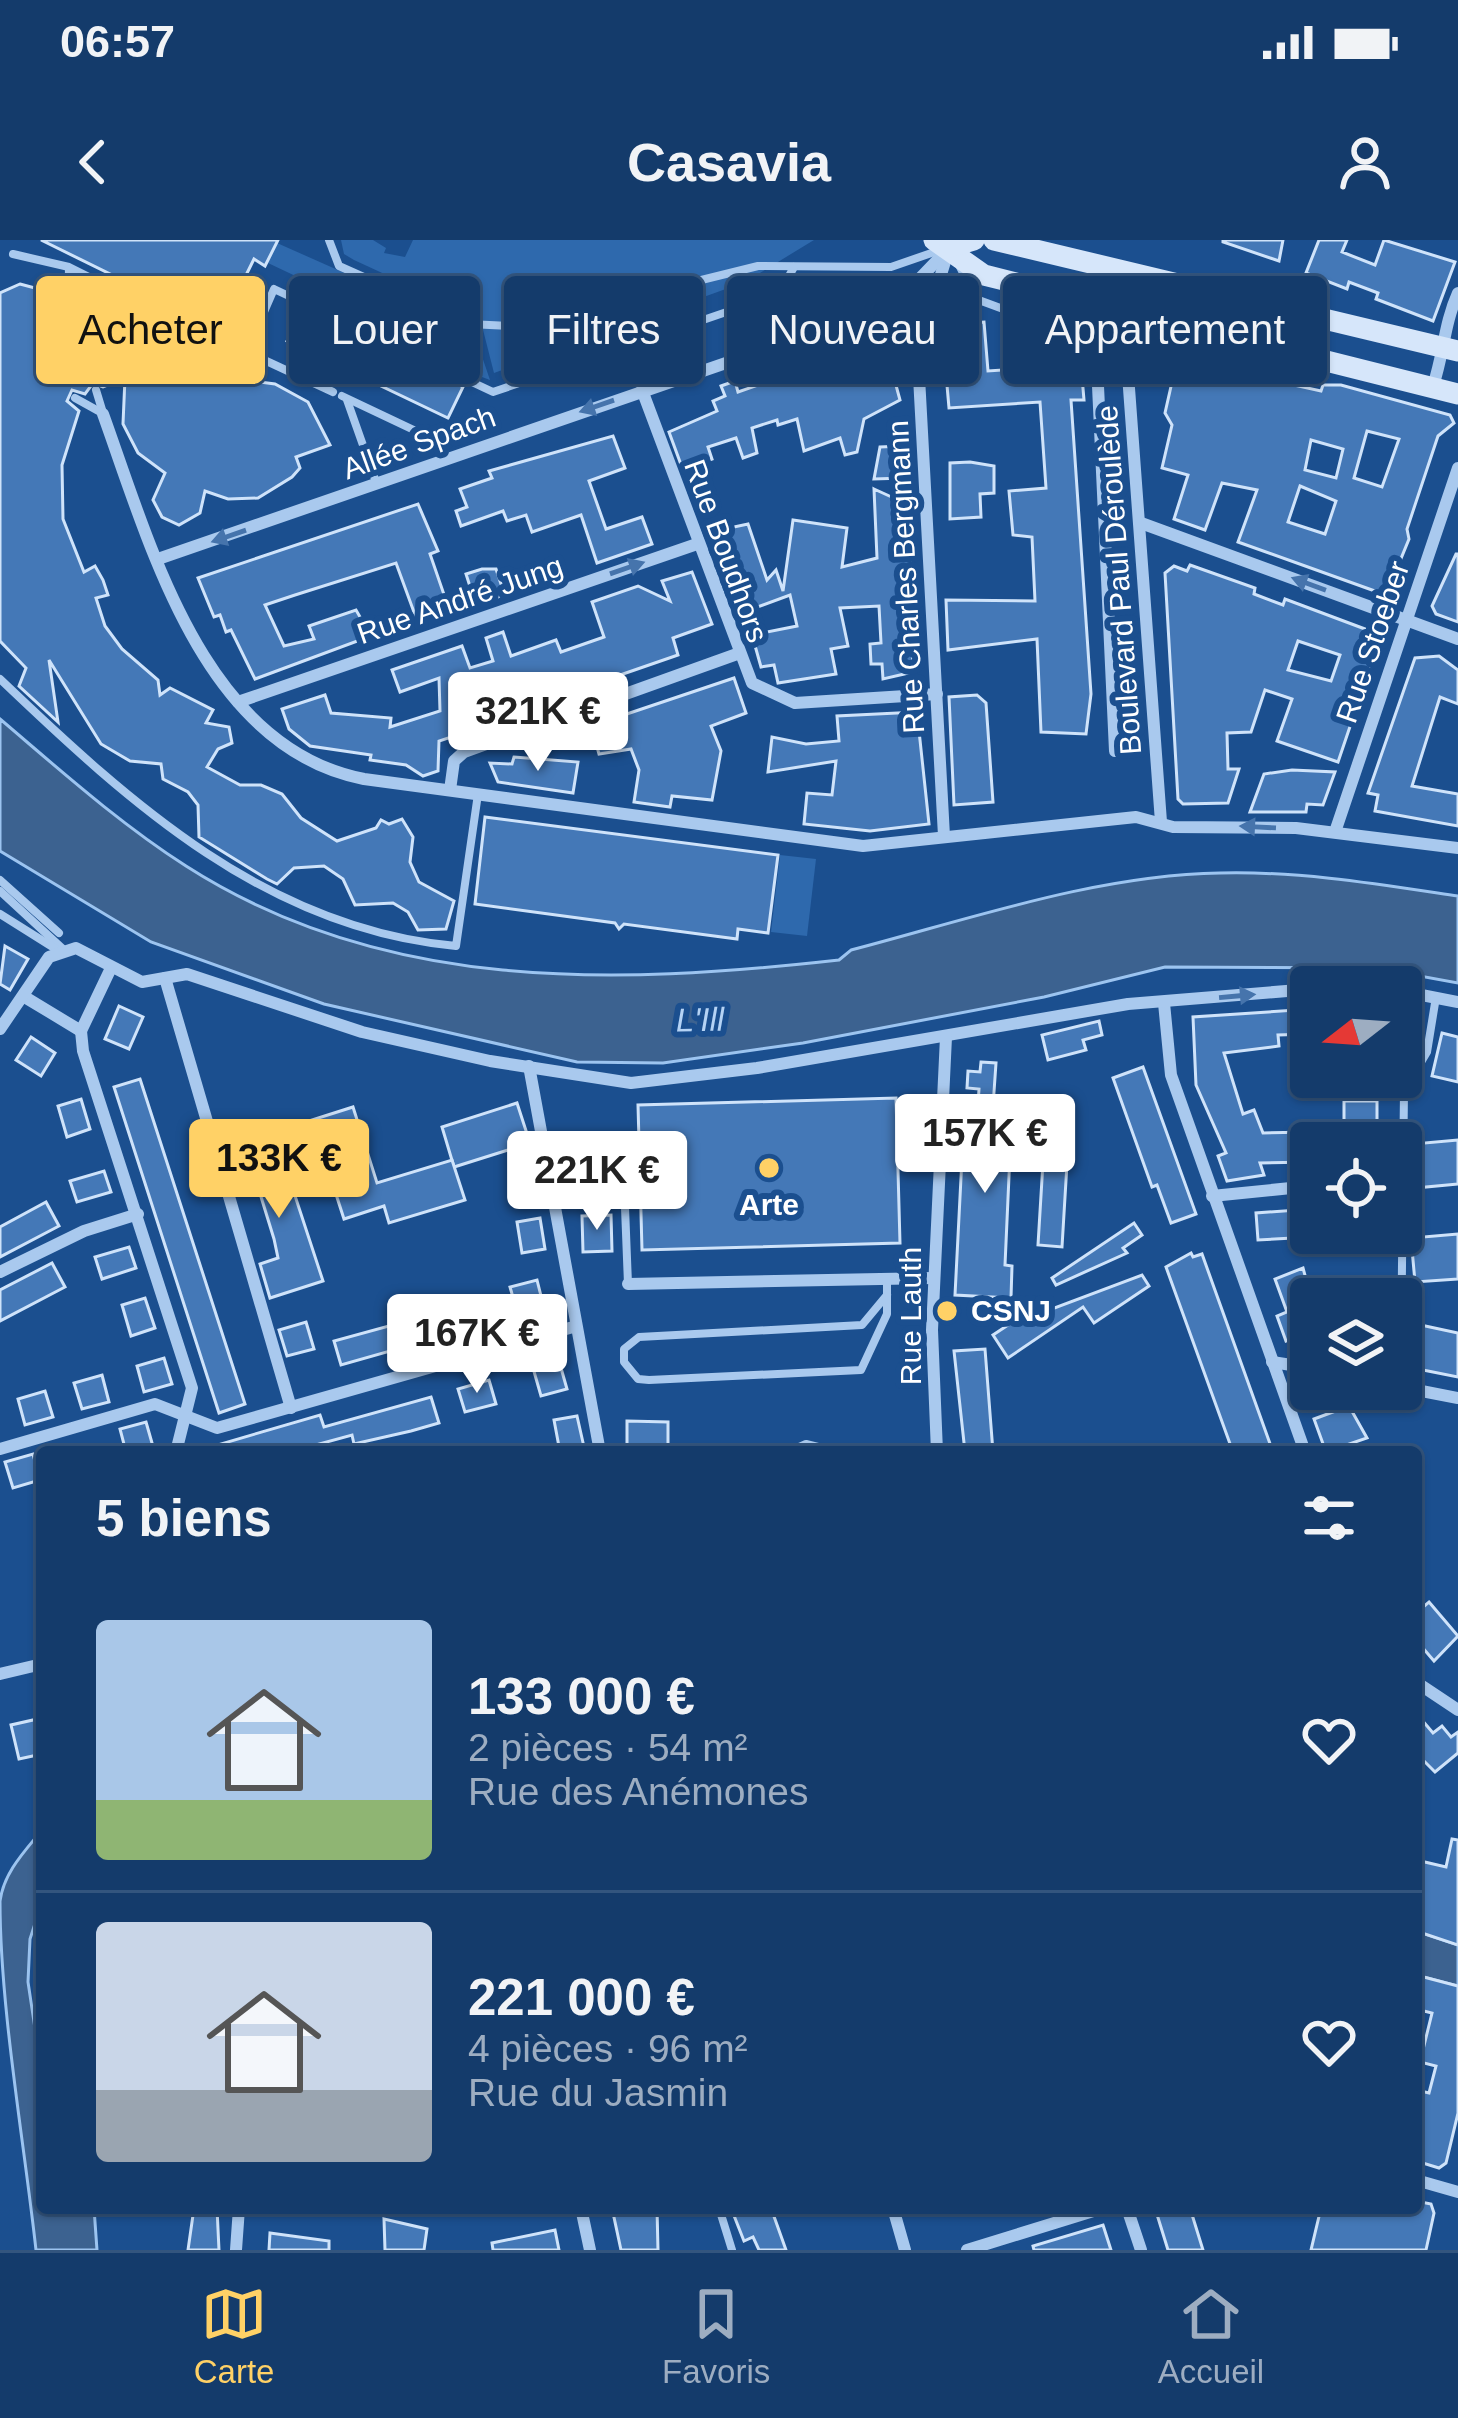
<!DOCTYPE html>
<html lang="fr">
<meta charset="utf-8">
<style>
body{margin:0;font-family:Helvetica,sans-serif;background:#1d4271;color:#f1f3f6;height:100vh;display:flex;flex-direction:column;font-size:45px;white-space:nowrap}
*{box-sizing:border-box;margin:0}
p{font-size:39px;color:#9dadc1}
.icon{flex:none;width:66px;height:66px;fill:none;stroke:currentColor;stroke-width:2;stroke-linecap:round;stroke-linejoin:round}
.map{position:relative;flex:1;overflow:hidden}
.side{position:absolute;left:36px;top:1206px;width:1386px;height:768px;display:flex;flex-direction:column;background:#143b6b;border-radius:12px;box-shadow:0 3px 9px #0004,0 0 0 3px #33557e}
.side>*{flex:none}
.banner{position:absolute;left:36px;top:36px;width:1386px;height:108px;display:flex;gap:24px}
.needle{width:78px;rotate:253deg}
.fabs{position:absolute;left:1290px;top:726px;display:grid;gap:24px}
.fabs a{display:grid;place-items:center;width:132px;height:132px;border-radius:12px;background:#143b6b;box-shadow:0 3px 9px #0004,0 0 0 3px #33557e;font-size:60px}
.price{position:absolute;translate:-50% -102px;padding:0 27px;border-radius:12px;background:#fff;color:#222;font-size:39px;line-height:78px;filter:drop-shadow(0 3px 6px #0008)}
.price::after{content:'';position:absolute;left:50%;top:72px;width:36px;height:27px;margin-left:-18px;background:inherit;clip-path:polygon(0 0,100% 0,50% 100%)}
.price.selected{background:#ffd166;color:#111}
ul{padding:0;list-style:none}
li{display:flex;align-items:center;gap:36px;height:300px;padding:0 60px}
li+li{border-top:3px solid #33557e}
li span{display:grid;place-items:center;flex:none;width:336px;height:240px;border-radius:12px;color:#555}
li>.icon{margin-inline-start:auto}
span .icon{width:144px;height:144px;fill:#fffc;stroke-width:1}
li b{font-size:51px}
h2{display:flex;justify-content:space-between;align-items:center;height:144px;padding:0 60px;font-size:51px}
.chip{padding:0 42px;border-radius:12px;background:#143b6b;box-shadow:0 3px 9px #0004,0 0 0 3px #33557e;font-size:42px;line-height:108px}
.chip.selected{background:#ffd166;color:#111}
.status{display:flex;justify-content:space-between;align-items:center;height:84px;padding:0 60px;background:#143b6b;direction:ltr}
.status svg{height:33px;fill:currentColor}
header{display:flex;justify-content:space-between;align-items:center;height:156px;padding:0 60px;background:#143b6b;font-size:54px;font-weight:700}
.tab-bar{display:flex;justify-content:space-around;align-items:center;height:168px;border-top:3px solid #33557e;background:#143b6b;font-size:33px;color:#9dadc1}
.tab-bar a{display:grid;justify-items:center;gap:6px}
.tab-bar .selected{color:#ffd166}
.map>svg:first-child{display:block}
</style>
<div class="status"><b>06:57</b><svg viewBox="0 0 49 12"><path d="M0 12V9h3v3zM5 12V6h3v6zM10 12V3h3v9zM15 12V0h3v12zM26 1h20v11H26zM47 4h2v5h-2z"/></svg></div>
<header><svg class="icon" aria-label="back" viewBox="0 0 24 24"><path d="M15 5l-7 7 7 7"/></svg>Casavia<svg class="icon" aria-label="person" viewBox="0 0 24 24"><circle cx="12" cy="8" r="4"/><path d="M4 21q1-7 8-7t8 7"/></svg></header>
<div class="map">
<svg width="1458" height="2010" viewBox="0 0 1458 2010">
<rect width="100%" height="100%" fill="#1b4f8f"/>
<g fill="#2e69ad">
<polygon points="341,0 373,0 386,8 384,13 405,17 413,0 814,0 745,42 494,133 480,78 354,20 344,14"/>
<polygon points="277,3 473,90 490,140 474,134 473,120 268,23"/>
<polygon points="780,615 816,619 807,696 771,692"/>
</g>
<g fill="#3c6290" stroke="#9cc4f0" stroke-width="3">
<path d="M0 479C60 530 119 583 186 626 384 753 615 745 839 720L851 710C970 679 1096 635 1220 633 1301 631 1378 644 1458 656V743L1376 728 1165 727 1044 757 803 803 663 823 577 822 324 764 151 702 0 611Z"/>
<path d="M42 1590V1662L30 1699 28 1742 42 1835V1968H94L97 2010H36C24 1901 0 1768 0 1661 4 1632 25 1611 42 1590Z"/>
<polygon points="1416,1691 1458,1705 1458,1746 1416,1735"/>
</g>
<g fill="#4478b7" stroke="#cfe3fa" stroke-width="3" fill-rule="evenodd">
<polygon points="41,0 278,0 265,26 254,19 220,88"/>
<polygon points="1283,0 1279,21 1223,2 1223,0"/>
<polygon points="1319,0 1347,0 1342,12 1375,25 1384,0 1455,22 1433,81 1376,59 1378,53 1349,42 1347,49 1306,33"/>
<polygon points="20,44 50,52 65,70 82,62 117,79 126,106 164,99 196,105 236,139 275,144 308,162 330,205 296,217 300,228 292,237 258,258 228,259 205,251 200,273 179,285 162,277 153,260 165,233 138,213 123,184 125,138 103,147 93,143 85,154 72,150 67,161 79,171 62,225 63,279 84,332 95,326 103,340 108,355 96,358 105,386 122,409 158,440 160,455 170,448 213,470 206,483 229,487 232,503 218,509 207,527 240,545 261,545 282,554 301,578 337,601 376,588 381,580 389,584 402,579 413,597 410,622 419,642 454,661 446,689 418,690 408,672 393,663 355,665 343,639 324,626 294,628 277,644 267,639 199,597 198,565 188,552 163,539 161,524 130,521 101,504 49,420 58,482 19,446 26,428 0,401 0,53"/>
<polygon points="301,71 463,147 448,178 287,101"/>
<polygon points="984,82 988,131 1081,125 1084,160 1071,160 1091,454 1086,494 1041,492 1037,399 948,410 946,360 1035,361 1032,297 1013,295 1009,251 1046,248 1040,162 949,168 946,134 956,134 953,84"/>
<polygon points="884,101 900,160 864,179 857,212 845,215 840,198 804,211 797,179 778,185 777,180 752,188 757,213 743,218 736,198 708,207 712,219 683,230 669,192 717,171 713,161 725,156 721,146 735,141 738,152 856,111 854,107"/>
<path d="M1192 123 1252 144 1253 136 1321 151 1323 145H1341L1450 175 1454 183 1438 196 1407 289 1409 299 1386 355 1238 302 1257 250 1222 243 1205 290 1174 279 1188 235 1162 228 1172 185 1165 173 1172 142 1164 133 1176 126 1191 129ZM1367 191 1399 199 1382 247 1354 238ZM1311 200 1343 209 1336 238 1305 230ZM1300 246 1336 261 1325 294 1288 282Z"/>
<polygon points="613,196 625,228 589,241 606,289 642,277 652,304 597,323 581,275 532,292 526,275 507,281 503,271 461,286 456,271 467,267 460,249 492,238 489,231"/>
<polygon points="903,206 904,238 874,239 880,207"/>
<polygon points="970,222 994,226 994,253 980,254 981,277 950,279 950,223"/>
<polygon points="874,249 909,265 913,432 883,439 882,424 871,424 870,404 881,403 879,366 840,368 848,406 831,409 836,434 778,443 774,425 761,427 752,395 797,386 790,355 741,373 710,292 748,284 767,340 776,330 783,351 793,280 847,288 842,327 877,318"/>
<polygon points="418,264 438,311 430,314 450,372 418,383 396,323 295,355 265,365 284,406 314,399 309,386 356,370 371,396 255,439 231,390 226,392 220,375 214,377 198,338"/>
<polygon points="1456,314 1458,314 1458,382 1436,374 1432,366"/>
<path d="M1190 325 1255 348 1254 354 1283 365 1285 359 1381 395 1338 522 1277 501 1292 459 1265 450 1251 492 1227 493 1228 529H1239L1228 563 1183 564 1178 559 1165 333 1174 326 1187 331ZM1298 401 1340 415 1331 441 1288 430Z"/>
<polygon points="482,329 496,329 504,353 489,363 475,362 466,334"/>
<polygon points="692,332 712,384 673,398 678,415 542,462 533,438 505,448 514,476 439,501 438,531 423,536 406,525 370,520 371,515 310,506 289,489 282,469 325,455 331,473 391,478 390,487 440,471 439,438 400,452 392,430 462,406 470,428 493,421 486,398 503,392 511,416 556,400 561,412 604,397 592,362 638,346 670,361 662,341"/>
<polygon points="1439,416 1458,430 1458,464 1440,457 1412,546 1458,554 1458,586 1375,571 1378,555 1368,553 1415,418"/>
<polygon points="734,438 746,473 711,486 721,511 712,560 672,556 670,567 634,562 639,530 631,509 599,514 591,486"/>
<polygon points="977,455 986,463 993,562 954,565 949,457"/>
<polygon points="917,472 929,584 870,591 804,584 807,553 832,555 836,521 768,532 772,497 806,504 839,501 837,476"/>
<polygon points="514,517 578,522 573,553 498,542 490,523 512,524"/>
<polygon points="1292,530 1335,532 1323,565 1307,564 1306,572 1250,572 1264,534"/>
<polygon points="485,577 778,615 768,693 738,689 737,699 624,684 619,689 615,683 475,664"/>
<polygon points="5,706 28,719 10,750 0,744"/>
<polygon points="119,766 143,777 129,809 105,799"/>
<polygon points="1311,769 1311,794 1278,795 1279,806 1224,813 1243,874 1254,870 1263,893 1311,892 1311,922 1260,923 1264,935 1227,941 1218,916 1226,913 1196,845 1193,777"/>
<polygon points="1099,781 1102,795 1083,800 1086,810 1048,820 1042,795"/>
<polygon points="1442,793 1458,797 1458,842 1432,836"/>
<polygon points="31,797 55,813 41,836 16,820"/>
<polygon points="981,822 996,823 992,881 1019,882 1018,915 1010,914 1005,1025 1012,1026 1011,1058 955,1055 964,879 977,880 979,849 967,848 968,831 980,832"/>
<polygon points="1143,827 1196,974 1171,983 1157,945 1152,947 1113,838"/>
<polygon points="140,839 245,1164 219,1173 114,847"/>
<polygon points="896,858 900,1003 642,1010 638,865"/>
<polygon points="81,859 90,889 67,897 58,866"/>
<rect x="1344" y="861" width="33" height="42"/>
<polygon points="517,863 530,903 454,927 442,887"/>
<polygon points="353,867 377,943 452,920 465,960 389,983 384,966 344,979 312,880"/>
<polygon points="1458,900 1458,944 1415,948 1413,904"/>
<polygon points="278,904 323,1041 270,1058 260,1024 278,1018 274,999 258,947 239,953 229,919"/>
<polygon points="1044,906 1068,907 1062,1007 1038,1005"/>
<polygon points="104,931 111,952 77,962 70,941"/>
<polygon points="46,962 59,986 0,1017 0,987"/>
<polygon points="1311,969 1311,997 1258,1000 1256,973"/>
<polygon points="611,975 612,1011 583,1012 582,976"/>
<polygon points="540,978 545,1009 522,1013 517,982"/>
<polygon points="1134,983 1142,995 1123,1008 1127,1013 1056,1045 1052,1038"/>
<polygon points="1458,994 1458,1039 1415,1042 1411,998"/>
<polygon points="129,1007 136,1028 102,1039 95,1017"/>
<polygon points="1191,1013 1193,1017 1202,1014 1273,1212 1233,1212 1166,1027"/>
<polygon points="52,1023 65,1047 0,1081 0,1050"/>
<polygon points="1303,1028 1306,1039 1311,1038 1311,1092 1286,1101 1277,1076 1287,1072 1275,1039"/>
<polygon points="1142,1035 1149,1046 1094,1083 1083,1067 1008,1118 993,1095 1046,1060 1052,1069"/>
<polygon points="537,1040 544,1068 518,1075 510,1047"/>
<polygon points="145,1058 155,1088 131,1096 122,1065"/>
<polygon points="469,1064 475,1087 341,1125 334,1101"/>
<polygon points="306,1082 314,1109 287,1116 279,1090"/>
<polygon points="1416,1084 1458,1093 1458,1137 1408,1127"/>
<polygon points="985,1109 993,1212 965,1212 954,1111"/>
<polygon points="164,1118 172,1144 144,1152 137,1126"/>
<polygon points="559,1121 567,1149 541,1156 533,1128"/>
<polygon points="102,1135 109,1162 82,1169 74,1143"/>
<polygon points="489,1140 496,1164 465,1172 458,1149"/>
<polygon points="45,1151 53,1177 25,1185 18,1159"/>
<polygon points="431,1157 439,1183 411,1191 354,1204 352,1195 290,1212 207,1212 207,1208 320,1175 324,1187"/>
<polygon points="1349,1166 1367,1198 1326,1212 1314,1179"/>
<polygon points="577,1176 584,1207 560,1212 554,1180"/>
<polygon points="627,1181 668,1182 668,1212 627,1212"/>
<polygon points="146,1182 154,1210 126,1212 120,1189"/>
<polygon points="33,1214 40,1240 13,1248 5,1222"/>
<polygon points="1429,1362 1458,1396 1434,1421 1416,1400 1416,1373"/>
<polygon points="1416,1473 1433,1493 1442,1486 1451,1497 1458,1492 1458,1513 1435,1532 1416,1513"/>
<polygon points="42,1478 42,1514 19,1519 11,1485"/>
<polygon points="1452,1599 1458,1600 1458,1705 1416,1691 1416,1620 1446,1627"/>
<polygon points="1416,1735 1458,1746 1458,1873 1446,1923 1439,1928 1416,1921 1416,1850 1429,1853 1436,1826 1420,1822 1432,1773 1416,1769"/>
<polygon points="1416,1961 1431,1964 1434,1973 1426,2010 1311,2010 1321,1968 1416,1968"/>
<polygon points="194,1968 217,1968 219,2010 188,2010"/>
<polygon points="612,1968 657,1968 658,2010 621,2010"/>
<polygon points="731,1968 771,1968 786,2010 759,2010 753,1997 744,2001"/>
<polygon points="1155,1968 1190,1968 1203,2010 1168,2010"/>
<polygon points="384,1979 427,1989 424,2010 385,2010"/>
<polygon points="1103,1985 1111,2010 1034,2010 1033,2006"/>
<polygon points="555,1990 559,2010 493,2010 492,2003"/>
<polygon points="270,1993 329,2001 329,2010 269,2010"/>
</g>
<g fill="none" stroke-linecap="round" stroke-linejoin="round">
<g stroke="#a9c9ee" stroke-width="8">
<polyline points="329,0 339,26 469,84 552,88 665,49 758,26 891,27 943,9"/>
<polyline points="13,14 69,27 93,39"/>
<polyline points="959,25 976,59 1096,103 1123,95"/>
<polyline points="101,44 333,152"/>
<polyline points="68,63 69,29"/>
<polyline points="247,111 274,49 493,152 779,54 794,27"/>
<polyline points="96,150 103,173"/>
<polyline points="342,156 437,201 448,218"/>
<polyline points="75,158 102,173"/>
<polyline points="347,160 376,242"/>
<path d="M0 439C130 563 267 689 456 706L478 554"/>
<polyline points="0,640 59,693"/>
<polyline points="0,651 64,710"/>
<polyline points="0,674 59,711"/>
<polyline points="623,916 628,1044"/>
<polyline points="887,1040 887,1074 861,1130 649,1140 638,1139 624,1122 624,1109 639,1097 862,1085 887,1055"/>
<polyline points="1401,1112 1404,851 1427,812 1436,757"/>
<polyline points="788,1212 806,1204 838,1212"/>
<polyline points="719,1968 732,2010"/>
</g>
<g stroke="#a9c9ee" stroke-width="12">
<polyline points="1137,32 1125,94 1161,582"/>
<polyline points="1096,103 1115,511"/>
<path d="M1433 146C1444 113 1444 84 1458 53"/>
<polyline points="642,150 752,443 795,463 937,454"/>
<path d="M103 174C151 307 204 508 364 539L863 606 1136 577 1173 587 1296 588 1458 608"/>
<polyline points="1141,283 1458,399"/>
<polyline points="158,319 865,75 904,55 949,8"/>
<polyline points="238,462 697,304"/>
<polyline points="450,550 454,521 464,512 737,414"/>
<polyline points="1335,592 1458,228"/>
<polyline points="944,596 919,137 929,73 948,12"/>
<polyline points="165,738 291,1168"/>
<polyline points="1341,747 1368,747"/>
<polyline points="1401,751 1458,762"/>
<polyline points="23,756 81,791 111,728"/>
<polyline points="1164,763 1171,835 1305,1212"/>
<polyline points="0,789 49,717 76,708 142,742 187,734 362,792 490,821 631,843 757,828 1128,764 1311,749"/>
<polyline points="81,791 83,811 192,1148 176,1212"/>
<polyline points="529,826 600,1212"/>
<polyline points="1212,956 1311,946"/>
<polyline points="0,1032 84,991 138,974"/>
<polyline points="628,1044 933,1038"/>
<polyline points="1272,1122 1311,1128"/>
<polyline points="1401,1147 1458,1158"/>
<polyline points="0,1209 155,1164 217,1188 573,1087"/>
<polyline points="937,1212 932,1090 946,797"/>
<polyline points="0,1434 42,1424"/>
<polyline points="1416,1442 1458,1470"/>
<polyline points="1416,1940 1458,1952"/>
<polyline points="581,1968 590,2010"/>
<polyline points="893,1968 905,2010"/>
<polyline points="1127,1968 1141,2010"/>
<polyline points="236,2010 239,1968"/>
<polyline points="967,2010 1103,1968"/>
</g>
<g stroke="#d6e6fa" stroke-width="21">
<polyline points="934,0 984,35 1458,154"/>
<polyline points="994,0 1458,111"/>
<polyline points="950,7 974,0"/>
</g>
</g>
<defs><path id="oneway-solid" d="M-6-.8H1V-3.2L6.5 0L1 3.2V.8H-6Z" transform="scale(3)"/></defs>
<g fill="#4674ac">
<use href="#oneway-solid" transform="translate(597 166) rotate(161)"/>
<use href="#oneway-solid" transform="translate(229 296) rotate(161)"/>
<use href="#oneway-solid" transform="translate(627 328) rotate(-19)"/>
<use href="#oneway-solid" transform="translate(1309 344) rotate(-160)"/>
<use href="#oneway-solid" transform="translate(1258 587) rotate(-177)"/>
<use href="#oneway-solid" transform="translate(1237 756) rotate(-5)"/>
</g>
<g fill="#ffd166" stroke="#1b4f8f" stroke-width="4.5">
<circle cx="769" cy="928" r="12"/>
<circle cx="947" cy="1071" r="12"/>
</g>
<g text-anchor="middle" stroke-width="12" stroke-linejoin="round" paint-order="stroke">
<g font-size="30" fill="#fff" stroke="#1b4f8f">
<text transform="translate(419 203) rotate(-20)" y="10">Allée Spach</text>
<text transform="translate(726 311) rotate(70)" y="10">Rue Boudhors</text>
<text transform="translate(906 337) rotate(-93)" y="10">Rue Charles Bergmann</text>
<text transform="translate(1119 340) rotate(-94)" y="10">Boulevard Paul Déroulède</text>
<text transform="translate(460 360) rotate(-19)" y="10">Rue André Jung</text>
<text transform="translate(1373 402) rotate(-71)" y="10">Rue Stoeber</text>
<text transform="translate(911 1076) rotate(-90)" y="10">Rue Lauth</text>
</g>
<g font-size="30" font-weight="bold" fill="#fff" stroke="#1b4f8f">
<text x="769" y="975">Arte</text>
<text x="971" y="1081" text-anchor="start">CSNJ</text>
</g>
<g font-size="33" font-style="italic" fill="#b5d3f5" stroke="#1b4f8f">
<text transform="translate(700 779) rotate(-1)" y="12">L'Ill</text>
</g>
</g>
</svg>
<div class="fabs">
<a><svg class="needle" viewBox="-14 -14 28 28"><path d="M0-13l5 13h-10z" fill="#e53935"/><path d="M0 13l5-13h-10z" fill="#9dadc1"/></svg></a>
<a><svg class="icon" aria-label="locate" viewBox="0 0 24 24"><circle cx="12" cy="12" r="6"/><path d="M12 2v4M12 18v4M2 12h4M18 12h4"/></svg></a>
<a><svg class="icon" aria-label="layers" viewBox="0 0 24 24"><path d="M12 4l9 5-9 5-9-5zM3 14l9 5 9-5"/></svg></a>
</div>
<b class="price" style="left:538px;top:534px">321K €</b>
<b class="price" style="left:985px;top:956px">157K €</b>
<b class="price selected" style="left:279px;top:981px">133K €</b>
<b class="price" style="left:597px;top:993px">221K €</b>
<b class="price" style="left:477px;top:1156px">167K €</b>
<div class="banner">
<a class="chip selected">Acheter</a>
<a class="chip">Louer</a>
<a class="chip">Filtres</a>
<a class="chip">Nouveau</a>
<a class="chip">Appartement</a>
</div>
<section class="side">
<h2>5 biens<svg class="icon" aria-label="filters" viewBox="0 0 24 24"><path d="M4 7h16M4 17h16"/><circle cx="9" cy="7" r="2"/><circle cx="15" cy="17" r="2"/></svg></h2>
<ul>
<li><span style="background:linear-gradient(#a9c7e8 75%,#8fb573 0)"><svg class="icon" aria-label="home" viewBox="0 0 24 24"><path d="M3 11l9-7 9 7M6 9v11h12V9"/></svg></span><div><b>133 000 €</b><p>2 pièces · 54 m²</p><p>Rue des Anémones</p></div><svg class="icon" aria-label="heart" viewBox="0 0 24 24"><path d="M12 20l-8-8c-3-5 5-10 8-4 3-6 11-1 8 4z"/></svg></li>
<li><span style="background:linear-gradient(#c9d6e8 70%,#9aa5b1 0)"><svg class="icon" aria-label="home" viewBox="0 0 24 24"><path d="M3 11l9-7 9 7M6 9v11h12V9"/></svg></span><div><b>221 000 €</b><p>4 pièces · 96 m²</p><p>Rue du Jasmin</p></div><svg class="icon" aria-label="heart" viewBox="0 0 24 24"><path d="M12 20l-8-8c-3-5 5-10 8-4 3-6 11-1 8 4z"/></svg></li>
</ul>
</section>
</div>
<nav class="tab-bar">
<a class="selected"><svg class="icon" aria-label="map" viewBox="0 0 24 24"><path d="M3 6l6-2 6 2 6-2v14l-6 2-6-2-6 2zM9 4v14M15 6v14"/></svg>Carte</a>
<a><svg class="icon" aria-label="saved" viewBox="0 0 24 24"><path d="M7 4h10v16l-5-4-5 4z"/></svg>Favoris</a>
<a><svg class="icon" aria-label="home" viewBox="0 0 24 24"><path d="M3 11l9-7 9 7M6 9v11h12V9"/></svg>Accueil</a>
</nav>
